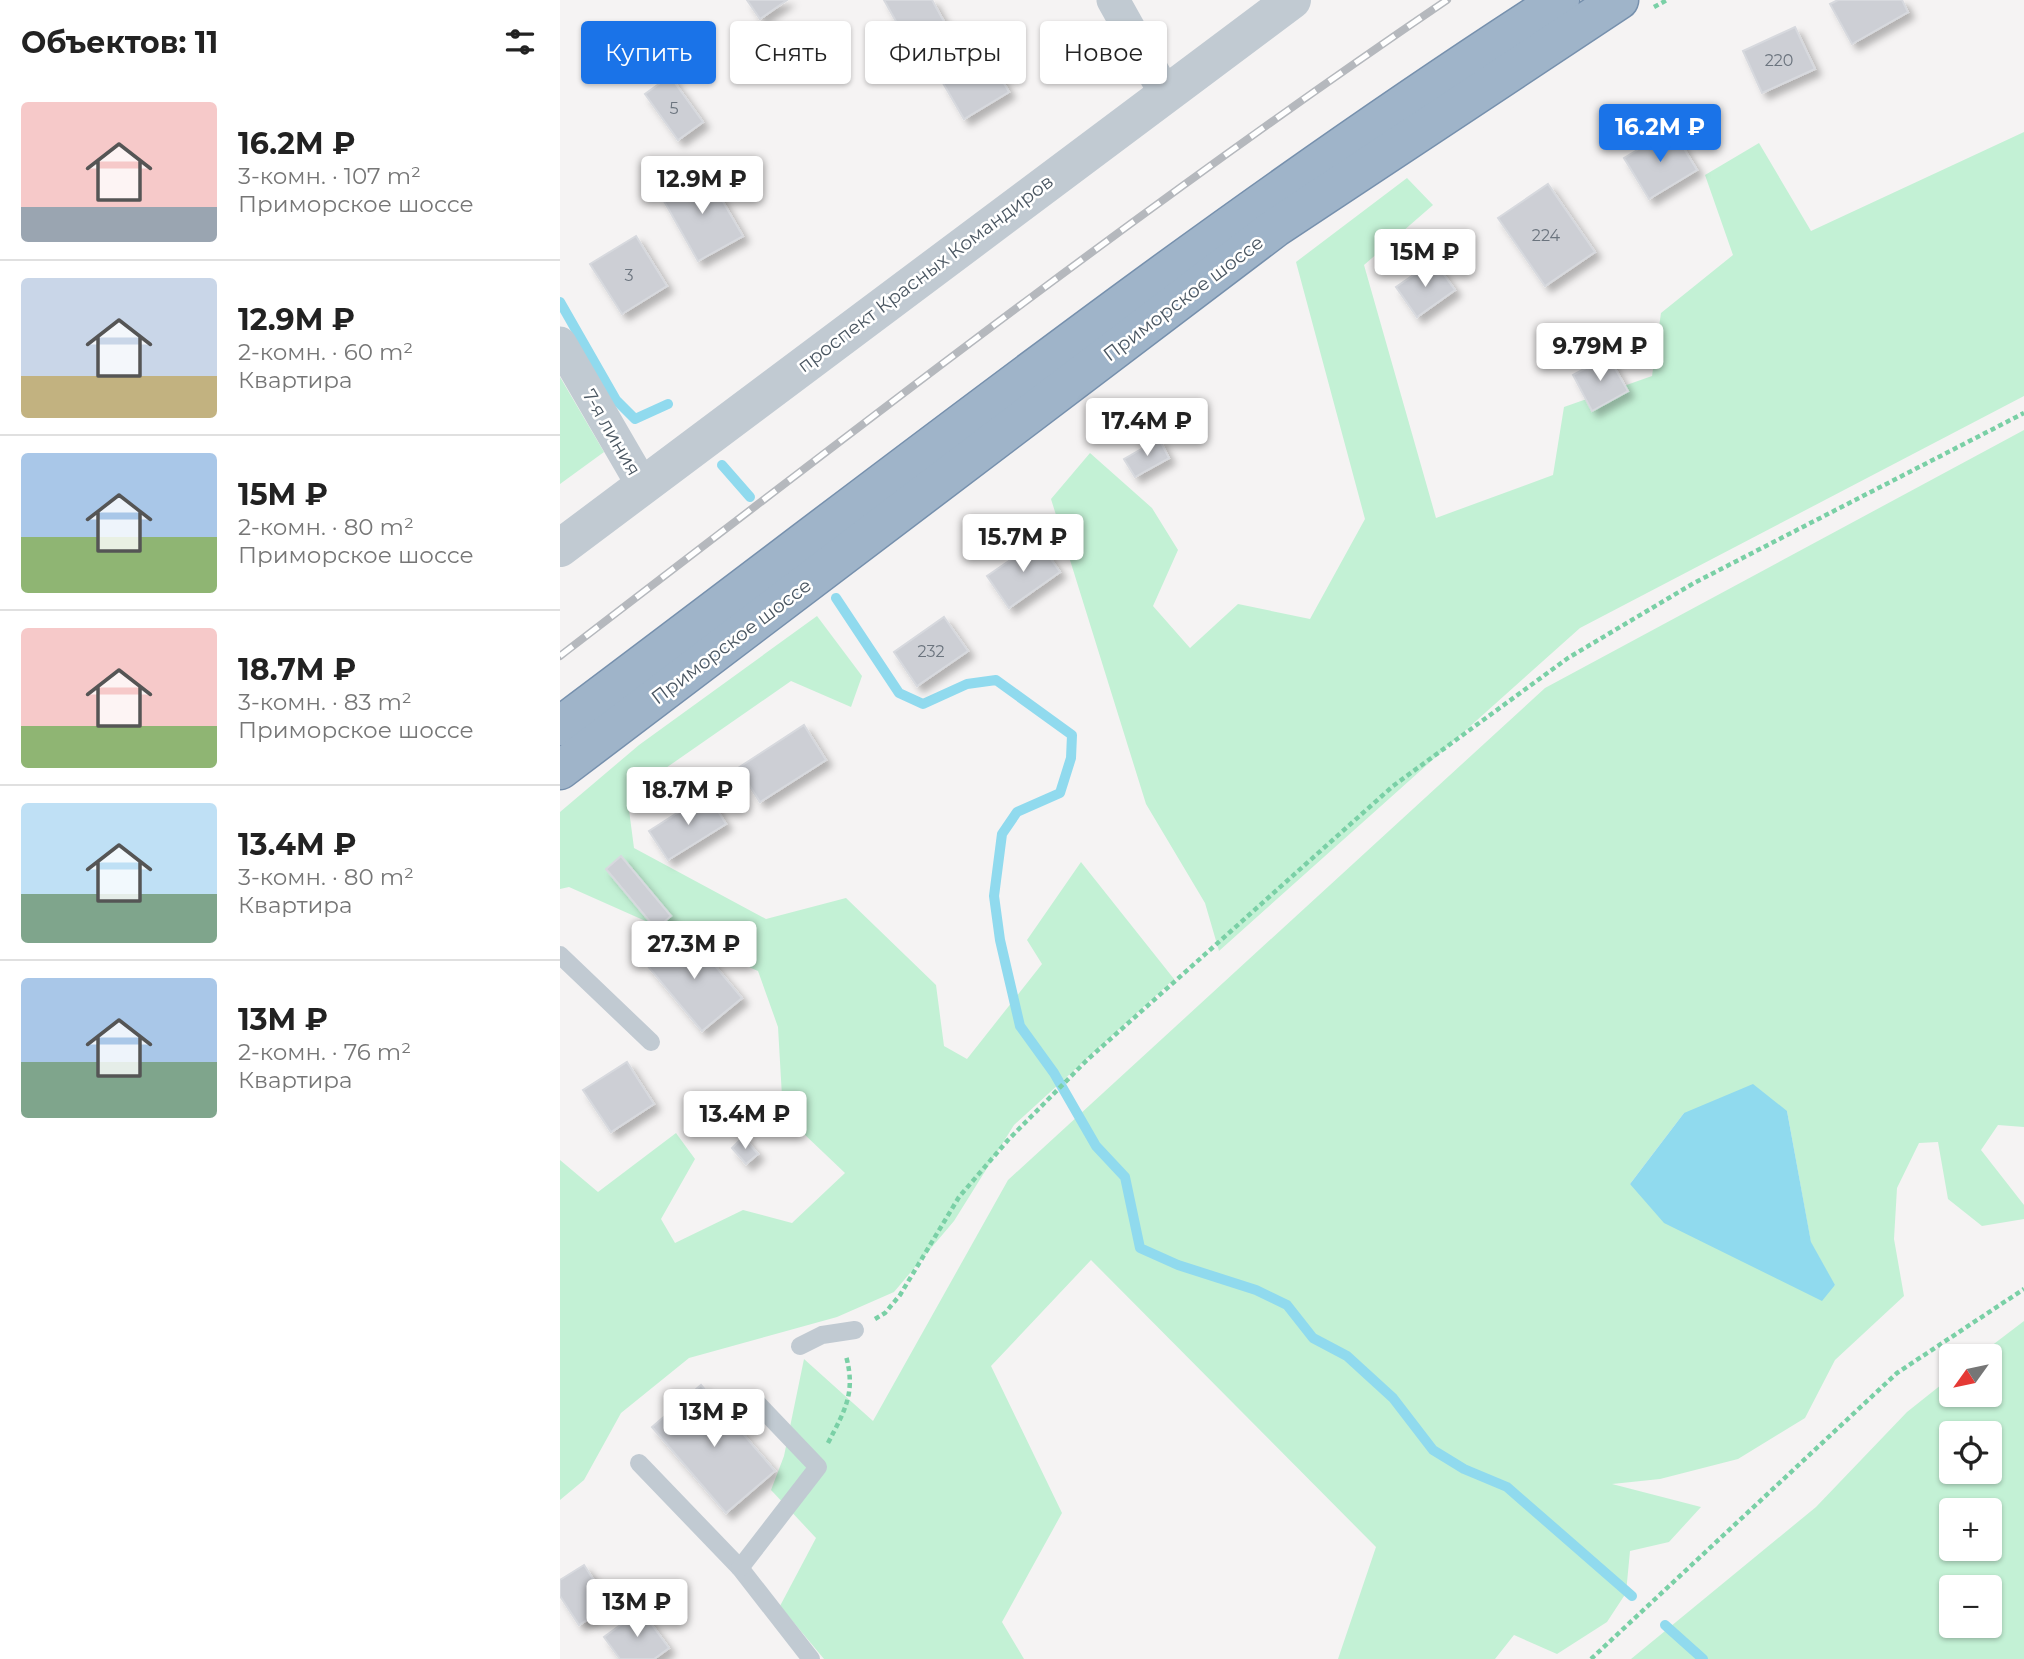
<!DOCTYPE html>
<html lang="ru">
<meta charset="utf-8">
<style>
body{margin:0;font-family:Montserrat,sans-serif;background:#f6f6f6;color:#222;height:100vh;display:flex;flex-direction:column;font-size:26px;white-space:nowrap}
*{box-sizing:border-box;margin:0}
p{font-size:23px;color:#767676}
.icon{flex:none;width:38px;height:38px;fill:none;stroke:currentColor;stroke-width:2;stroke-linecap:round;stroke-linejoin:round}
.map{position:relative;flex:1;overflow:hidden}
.sheet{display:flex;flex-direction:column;background:#fff;width:560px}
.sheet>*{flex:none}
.top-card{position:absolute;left:21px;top:21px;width:665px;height:63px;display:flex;gap:14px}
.needle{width:46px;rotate:237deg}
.tools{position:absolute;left:1379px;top:1344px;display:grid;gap:14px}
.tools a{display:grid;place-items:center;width:63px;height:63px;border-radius:7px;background:#fff;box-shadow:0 2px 5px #0004;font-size:35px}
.price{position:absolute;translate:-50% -60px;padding:0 16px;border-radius:7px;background:#fff;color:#222;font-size:23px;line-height:46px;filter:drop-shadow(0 2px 4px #0008)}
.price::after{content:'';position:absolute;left:50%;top:42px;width:21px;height:16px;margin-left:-10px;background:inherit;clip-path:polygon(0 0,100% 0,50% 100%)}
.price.current{background:#1a73e8;color:#fff}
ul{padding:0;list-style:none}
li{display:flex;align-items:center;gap:21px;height:175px;padding:0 21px}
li+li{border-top:2px solid #e0e0e0}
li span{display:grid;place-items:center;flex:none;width:196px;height:140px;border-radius:7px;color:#555}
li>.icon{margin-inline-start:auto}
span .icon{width:84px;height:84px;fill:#fffc;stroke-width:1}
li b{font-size:30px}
h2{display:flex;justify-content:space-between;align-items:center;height:84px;padding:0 21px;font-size:30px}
.chip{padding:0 24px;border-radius:7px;background:#fff;box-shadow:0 2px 5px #0004;font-size:24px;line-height:63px}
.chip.current{background:#1a73e8;color:#fff}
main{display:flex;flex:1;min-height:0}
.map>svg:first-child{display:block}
</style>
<main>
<section class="sheet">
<h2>Объектов: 11<svg class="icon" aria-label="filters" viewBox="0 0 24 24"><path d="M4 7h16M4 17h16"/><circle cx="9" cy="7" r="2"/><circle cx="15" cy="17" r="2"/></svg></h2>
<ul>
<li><span style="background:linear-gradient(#f6c9c9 75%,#9aa5b1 0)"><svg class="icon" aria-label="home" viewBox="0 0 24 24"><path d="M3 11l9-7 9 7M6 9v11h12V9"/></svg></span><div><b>16.2M ₽</b><p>3-комн. · 107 m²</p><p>Приморское шоссе</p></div></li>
<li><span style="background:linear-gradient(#c9d6e8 70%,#c2b280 0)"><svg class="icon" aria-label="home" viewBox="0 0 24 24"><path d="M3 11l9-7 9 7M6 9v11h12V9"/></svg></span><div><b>12.9M ₽</b><p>2-комн. · 60 m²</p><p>Квартира</p></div></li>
<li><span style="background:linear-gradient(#a9c7e8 60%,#8fb573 0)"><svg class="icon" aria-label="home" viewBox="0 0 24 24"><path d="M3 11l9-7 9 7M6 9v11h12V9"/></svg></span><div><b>15M ₽</b><p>2-комн. · 80 m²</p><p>Приморское шоссе</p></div></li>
<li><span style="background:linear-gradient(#f6c9c9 70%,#8fb573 0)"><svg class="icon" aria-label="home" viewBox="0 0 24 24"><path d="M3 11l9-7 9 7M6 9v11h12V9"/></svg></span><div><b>18.7M ₽</b><p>3-комн. · 83 m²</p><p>Приморское шоссе</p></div></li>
<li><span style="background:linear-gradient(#bfe0f5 65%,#7fa58c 0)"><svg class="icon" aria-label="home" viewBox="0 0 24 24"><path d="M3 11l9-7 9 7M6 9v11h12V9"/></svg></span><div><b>13.4M ₽</b><p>3-комн. · 80 m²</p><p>Квартира</p></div></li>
<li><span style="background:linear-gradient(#a9c7e8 60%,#7fa58c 0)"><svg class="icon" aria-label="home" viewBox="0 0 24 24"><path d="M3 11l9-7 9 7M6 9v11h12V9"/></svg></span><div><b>13M ₽</b><p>2-комн. · 76 m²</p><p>Квартира</p></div></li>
</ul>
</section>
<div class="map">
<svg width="1464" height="1659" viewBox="0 0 1464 1659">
<defs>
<filter id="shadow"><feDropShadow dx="6" dy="6" stdDeviation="3.5" flood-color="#0004"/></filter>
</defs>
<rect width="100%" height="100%" fill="#f5f3f3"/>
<g fill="#c3f1d5" fill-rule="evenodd">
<polygon points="1464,132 1464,396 1020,628 659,951 645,903 586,804 491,499 530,453 592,508 618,550 593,606 630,648 678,604 750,619 805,519 736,262 847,178 873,205 804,265 876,518 993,475 1004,407 1092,376 1101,313 1173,255 1145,175 1199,143 1251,231"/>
<polygon points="0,377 44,452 0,484"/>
<path d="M1464 430V1127L1438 1125 1421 1150 1464 1205V1219L1422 1226 1388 1199 1378 1142 1359 1143 1337 1188 1334 1239 1344 1296 1275 1360 1245 1418 1178 1459 1100 1479 1052 1484 1141 1507 1109 1542 1070 1551 1066 1593 1047 1622 997 1654 954 1635 935 1659H778L816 1547 531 1260 431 1366 502 1513 442 1622 464 1659H264L220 1606 256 1538 211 1490 224 1456 244 1359 313 1421 448 1180 985 688ZM1227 1111 1251 1243 1275 1286 1070 1184 1124 1113Z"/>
<polygon points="257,616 302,676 291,707 231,681 67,795 74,848 206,919 286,898 376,985 384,1046 407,1059 482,964 467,940 521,862 614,979 454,1125 394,1221 334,1292 277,1317 129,1358 61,1413 24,1480 0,1500 0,1160 38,1192 116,1133 135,1159 101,1219 115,1243 183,1210 232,1223 285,1173 223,1114 218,1027 198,971 9,887 0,889 0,812 79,745"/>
<path d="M1464 1321V1659H1071L1256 1507 1347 1412 1391 1377V1395H1430V1356H1418ZM1391 1433H1430V1472H1391ZM1391 1510H1430V1549H1391ZM1430 1587V1626H1391V1587Z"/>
</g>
<polygon fill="#90daee" points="1193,1084 1227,1111 1251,1242 1275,1285 1262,1301 1104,1223 1070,1184 1124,1113"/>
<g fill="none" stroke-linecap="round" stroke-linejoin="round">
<g stroke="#90daee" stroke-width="10">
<polyline points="0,302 56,400 75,419 108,404"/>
<polyline points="162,465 190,497"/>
<polyline points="276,598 339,693 363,704 407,684 436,680 512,735 511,758 500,793 457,812 442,834 434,896 440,940 460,1026 494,1073 536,1146 565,1177 580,1248 618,1265 696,1290 727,1305 753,1338 787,1356 833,1398 873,1450 904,1469 947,1487 1072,1596"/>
<polyline points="1105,1625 1143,1659"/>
</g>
</g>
<g fill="#cdcfd5" stroke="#d7d9de" stroke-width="2" filter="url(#shadow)">
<polygon points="187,0 227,0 200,19"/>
<polygon points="324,0 372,0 387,27 351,48"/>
<polygon points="1278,0 1342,0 1348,12 1292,44 1270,4"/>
<polygon points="1235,27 1255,69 1202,93 1183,51"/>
<polygon points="428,56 449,92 404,119 383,83"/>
<polygon points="110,76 143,122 118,140 85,94"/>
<polygon points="1112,129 1137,170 1089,199 1064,158"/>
<polygon points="145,171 183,236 138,261 101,196"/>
<polygon points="988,184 1035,252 985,286 938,218"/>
<polygon points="76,236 107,286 62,314 30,264"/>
<polygon points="874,261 895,290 857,317 836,287"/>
<polygon points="1048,356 1068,391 1032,411 1013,375"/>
<polygon points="599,439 609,458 575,477 564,459"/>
<polygon points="478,541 500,572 449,608 427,576"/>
<polygon points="384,617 408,651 357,686 334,652"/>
<polygon points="244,725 266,760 200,802 178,768"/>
<polygon points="147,794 166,824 108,860 89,831"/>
<polygon points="61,856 111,916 96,929 46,869"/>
<polygon points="126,931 182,998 142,1031 86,964"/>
<polygon points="67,1062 94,1104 51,1132 23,1090"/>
<polygon points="183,1137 198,1154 186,1164 172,1148"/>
<polygon points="141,1385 215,1471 166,1513 92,1427"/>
<polygon points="24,1565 50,1605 19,1625 0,1596 0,1580"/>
<polygon points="81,1610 109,1648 94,1659 60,1659 44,1637"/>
</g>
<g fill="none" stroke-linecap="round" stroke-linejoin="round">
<defs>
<g id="trunk">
<path d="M0 726C330 479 653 223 1000 0"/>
<polyline points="0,770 715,228 1059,0"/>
</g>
</defs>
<use href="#trunk" stroke="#7690ad" stroke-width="41"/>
<g stroke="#7ad0a6" stroke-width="4.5" stroke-dasharray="5 3.5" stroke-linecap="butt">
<polyline points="1094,7 1107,0"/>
<polyline points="315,1319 325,1313 340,1295 399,1197 448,1140 527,1060 833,786 1008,658 1134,583 1464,413"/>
<path d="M268 1443C285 1410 296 1393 286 1356"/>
<polyline points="1031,1659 1337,1373 1464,1289"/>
</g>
<g stroke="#c1cad2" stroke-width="18">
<polyline points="0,955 91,1042"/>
<polyline points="240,1346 262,1335 295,1330"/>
<polyline points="79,1463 180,1568 251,1659"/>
<polyline points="180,1568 258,1467 194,1400"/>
</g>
<g stroke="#c1cad2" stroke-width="33">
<polyline points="553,0 605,93"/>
<polyline points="0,343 83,486"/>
</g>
<polyline stroke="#c1cad2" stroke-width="38" points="0,548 732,0"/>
<use href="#trunk" stroke="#9fb4c9" stroke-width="38"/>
<defs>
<path id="rail" d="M0 656C292 432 583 206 887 0"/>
</defs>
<use href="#rail" stroke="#b5b8bd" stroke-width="8"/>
<use href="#rail" stroke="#fff" stroke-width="5" stroke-dasharray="16" stroke-linecap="butt"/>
</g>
<g text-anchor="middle" stroke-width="5" stroke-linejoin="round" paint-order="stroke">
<g font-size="16" fill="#6b747e">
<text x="1219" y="66">220</text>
<text x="114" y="114">5</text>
<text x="986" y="241">224</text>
<text x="69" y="281">3</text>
<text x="371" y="657">232</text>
</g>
<g font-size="19" fill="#4a5661" stroke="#fff">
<text transform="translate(365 273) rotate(-37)" y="7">проспект Красных Командиров</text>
<text transform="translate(623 298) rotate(-37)" y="7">Приморское шоссе</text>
<text transform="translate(52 432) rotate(60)" y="7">7-я линия</text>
<text transform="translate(171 641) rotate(-37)" y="7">Приморское шоссе</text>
</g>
</g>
</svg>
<div class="tools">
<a><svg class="needle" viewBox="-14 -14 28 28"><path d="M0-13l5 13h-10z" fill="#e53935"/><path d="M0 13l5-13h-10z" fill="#767676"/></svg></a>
<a><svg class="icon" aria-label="locate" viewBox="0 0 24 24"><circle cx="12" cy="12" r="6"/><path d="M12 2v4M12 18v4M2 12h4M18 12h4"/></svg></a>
<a>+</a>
<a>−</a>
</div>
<b class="price current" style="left:1100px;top:164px">16.2M ₽</b>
<b class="price" style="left:142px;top:216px">12.9M ₽</b>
<b class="price" style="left:865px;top:289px">15M ₽</b>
<b class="price" style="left:1040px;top:383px">9.79M ₽</b>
<b class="price" style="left:587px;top:458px">17.4M ₽</b>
<b class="price" style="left:463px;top:574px">15.7M ₽</b>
<b class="price" style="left:128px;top:827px">18.7M ₽</b>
<b class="price" style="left:134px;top:981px">27.3M ₽</b>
<b class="price" style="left:185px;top:1151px">13.4M ₽</b>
<b class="price" style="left:154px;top:1449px">13M ₽</b>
<b class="price" style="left:77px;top:1639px">13M ₽</b>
<div class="top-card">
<a class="chip current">Купить</a>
<a class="chip">Снять</a>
<a class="chip">Фильтры</a>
<a class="chip">Новое</a>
</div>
</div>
</main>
